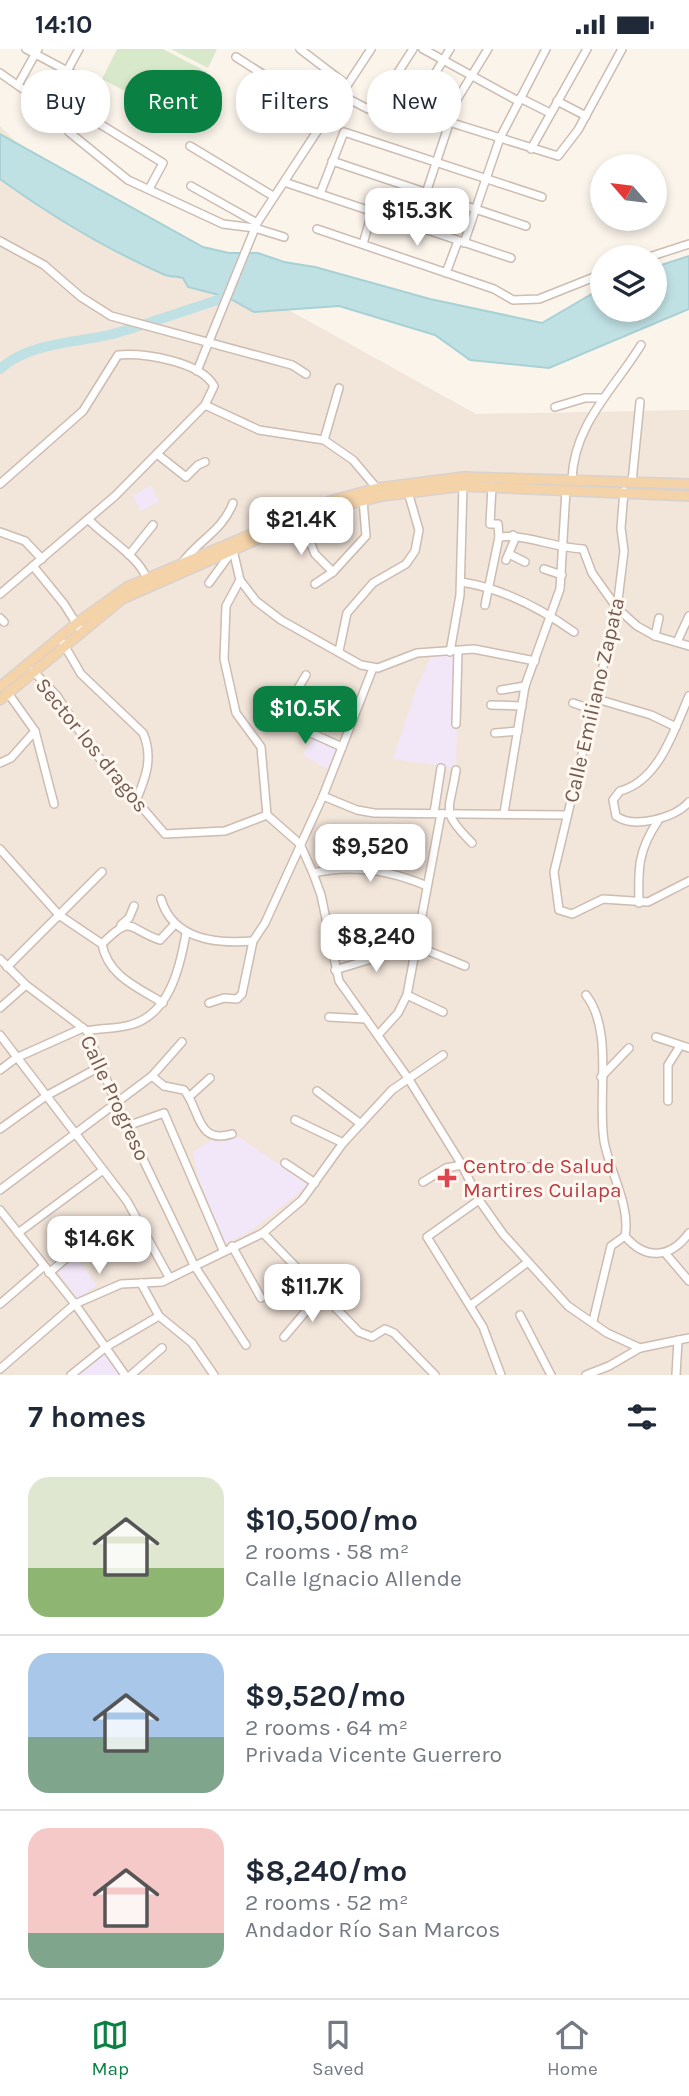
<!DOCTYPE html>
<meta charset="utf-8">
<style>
body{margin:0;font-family:Karla,sans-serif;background:#f6f6f7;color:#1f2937;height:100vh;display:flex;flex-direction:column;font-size:26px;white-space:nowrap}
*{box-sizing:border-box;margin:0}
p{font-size:23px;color:#747a83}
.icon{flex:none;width:38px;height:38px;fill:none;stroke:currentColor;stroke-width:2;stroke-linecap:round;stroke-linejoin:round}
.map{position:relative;height:1326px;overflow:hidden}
.panel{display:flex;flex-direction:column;background:#fff;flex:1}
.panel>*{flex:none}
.guide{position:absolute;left:21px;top:21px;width:648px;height:63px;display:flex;gap:14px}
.needle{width:46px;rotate:298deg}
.buttons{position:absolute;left:590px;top:105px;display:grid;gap:14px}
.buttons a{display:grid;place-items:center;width:77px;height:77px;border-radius:50%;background:#fff;box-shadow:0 4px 10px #0003;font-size:35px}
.price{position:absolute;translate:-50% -60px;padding:0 16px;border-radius:14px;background:#fff;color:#222;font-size:23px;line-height:46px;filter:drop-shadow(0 2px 4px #0008)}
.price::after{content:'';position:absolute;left:50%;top:42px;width:21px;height:16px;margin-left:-10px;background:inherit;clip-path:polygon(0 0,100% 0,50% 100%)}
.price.selected{background:#0b8043;color:#fff}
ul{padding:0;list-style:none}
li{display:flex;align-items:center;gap:21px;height:175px;padding:0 28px}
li+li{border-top:2px solid #e0e1e3}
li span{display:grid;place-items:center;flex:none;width:196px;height:140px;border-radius:21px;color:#555}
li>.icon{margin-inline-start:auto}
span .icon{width:84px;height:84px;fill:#fffc;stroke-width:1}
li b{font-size:30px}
h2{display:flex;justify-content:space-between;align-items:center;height:84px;padding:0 28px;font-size:30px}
.tag{padding:0 24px;border-radius:28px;background:#fff;box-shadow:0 4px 10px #0003;font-size:24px;line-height:63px}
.tag.selected{background:#0b8043;color:#fff}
.status{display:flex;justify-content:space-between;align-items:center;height:49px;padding:0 35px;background:#fff;direction:ltr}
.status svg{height:19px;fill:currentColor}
.tab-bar{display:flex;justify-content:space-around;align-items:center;height:98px;border-top:2px solid #e0e1e3;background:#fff;font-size:19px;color:#747a83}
.tab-bar a{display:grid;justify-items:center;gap:4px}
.tab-bar .selected{color:#0b8043}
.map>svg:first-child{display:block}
</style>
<div class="status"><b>14:10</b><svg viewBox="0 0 49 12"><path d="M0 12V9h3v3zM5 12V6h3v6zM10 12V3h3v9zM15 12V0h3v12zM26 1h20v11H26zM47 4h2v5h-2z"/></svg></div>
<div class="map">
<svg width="689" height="1326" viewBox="0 0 689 1326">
<rect width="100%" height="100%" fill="#fbf4eb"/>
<polygon fill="#f2e5da" points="0,77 56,132 476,365 689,361 689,1326 0,1326"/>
<g fill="#f1e7f8">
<polygon points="151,436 159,453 140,462 133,447"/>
<polygon points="459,606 456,719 393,710 417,638 431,607"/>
<polygon points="314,686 339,700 327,720 303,706"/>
<polygon points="216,1088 239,1088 309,1136 251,1182 225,1195 198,1128 193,1103"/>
<polygon points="74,1206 97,1236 78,1250 56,1220"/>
<polygon points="105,1301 123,1326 75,1326"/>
</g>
<polygon fill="#f8dfe4" points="459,1117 462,1126 448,1140 432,1132 437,1125"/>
<g fill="#d8e8ca">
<polygon points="117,0 163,0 207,23 181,72 102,30"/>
<polygon points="171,0 217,0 208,19"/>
</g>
<path fill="#c0e1e4" stroke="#a7d1d5" stroke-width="2" d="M0 85 203 198 229 204H258L284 213 315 218 430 250 542 274 602 239V261H654L655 218 689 207V260L549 319 470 311 435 286 339 257 254 263 227 248 188 238 183 229C177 227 169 228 163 225 106 200 50 166 0 130Z"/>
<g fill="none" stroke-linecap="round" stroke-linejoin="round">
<path stroke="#c0e1e4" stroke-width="10" d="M0 320C30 293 76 294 113 285 151 274 189 260 227 248"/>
<defs>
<g id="minor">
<polyline points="26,0 86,32"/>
<polyline points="300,0 347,36"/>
<polyline points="423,0 518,52"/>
<polyline points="236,8 328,67"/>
<polyline points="0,24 60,66 69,83 128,131 223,175 255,179 284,188"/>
<polyline points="66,24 79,0"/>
<polyline points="18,36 38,0"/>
<polyline points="341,46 368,60 379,53 413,0"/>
<polyline points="520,49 550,64"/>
<polyline points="557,52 586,67"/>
<polyline points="379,53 383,63 404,59 558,107 578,81 622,0"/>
<polyline points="413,61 450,0"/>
<polyline points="87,67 163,114 149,140"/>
<polyline points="445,70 488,0"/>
<polyline points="190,97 273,147"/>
<polyline points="531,100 587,0"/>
<polyline points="332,112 526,177"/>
<polyline points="284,133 511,209"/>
<polyline points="191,137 257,174"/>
<polyline points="320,145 344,83 542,148"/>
<polyline points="415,177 450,72"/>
<polyline points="317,180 494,240 513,251 539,250 602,225"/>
<polyline points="0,192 44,216 81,248 111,267 292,316 306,325"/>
<polyline points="464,194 500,89 546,0"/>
<polyline points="363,195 372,163"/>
<polyline points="649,208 689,195"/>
<polyline points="446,224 458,192"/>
<polyline points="197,322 257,174 371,0"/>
<polyline points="205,356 259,381 324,391 353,411 380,443"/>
<polyline points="555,358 585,349 602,349"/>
<polyline points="324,391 339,339"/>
<polyline points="157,405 186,428 198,416 205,413"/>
<path d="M572 430C574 375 614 340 641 296"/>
<polyline points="632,433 640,353"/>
<path d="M0 435 83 362 118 306C144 304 200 312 214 337L205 356 115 447 0 545"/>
<polyline points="624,442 621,479 624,502 617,559 554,823 559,861 572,865 603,850 648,853 689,832"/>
<path d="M88 470C105 488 138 507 146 528"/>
<polyline points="301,471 315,505 333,523"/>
<polyline points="0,483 25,492 42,510"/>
<path d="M499 488C528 485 554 499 583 500L592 524 617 559 637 577 655 587 689 597"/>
<polyline points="233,501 240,531 226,557 224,610 236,664 261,698 267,766 300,795 313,824 321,846 339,932 408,1029 462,1116 479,1151 503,1185 568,1257 607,1284 640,1299"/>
<polyline points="509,505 525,513"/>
<polyline points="129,506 153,476"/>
<polyline points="506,511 514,492 513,486"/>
<path d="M182 514C198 492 223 481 233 454"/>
<polyline points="33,517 64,555 81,582"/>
<polyline points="544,520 562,526"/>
<polyline points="240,531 256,552 281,571 361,616 378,619 417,604 474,600 535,612"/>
<path d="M461 533C502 539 540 559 574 583"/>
<polyline points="209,534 231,504"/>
<polyline points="315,535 333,523 366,487 363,451"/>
<polyline points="485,556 499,488 498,475 490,475 492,437"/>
<polyline points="0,569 4,573"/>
<polyline points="655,587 659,569"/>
<polyline points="677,593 689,567"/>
<path d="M63 594 81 625 143 684C154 709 145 731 135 754"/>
<polyline points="339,602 347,564 373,534 406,515 415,502 419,481 408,443"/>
<polyline points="450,603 460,546 463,437"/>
<polyline points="33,622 57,647 89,697 165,785 225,782 267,766"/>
<polyline points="306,626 280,670 342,698"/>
<polyline points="501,641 525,637"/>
<polyline points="8,644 35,682 54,755"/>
<path d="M689 647C674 681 659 732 620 742L613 751 616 767C634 780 675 769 689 753"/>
<polyline points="597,650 651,666 676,678"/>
<polyline points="573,654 594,661"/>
<polyline points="491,656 522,657"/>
<polyline points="456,675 458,602"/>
<polyline points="495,684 518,682"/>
<polyline points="0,714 11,709 35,682"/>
<path d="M456 721C450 763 439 761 472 794"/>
<polyline points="323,747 357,761 374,764 567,766"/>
<polyline points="434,764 441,719"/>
<polyline points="504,764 525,637 560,540 566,441"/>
<path d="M0 800 59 866 102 895C108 927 137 938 163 954"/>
<path d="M313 824C353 815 390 821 427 837"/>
<path d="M161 850C173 891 216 895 253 892"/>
<path d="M639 854C638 820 638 801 658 772"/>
<polyline points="121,876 129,869 134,857"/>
<path d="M102 895C133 864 127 880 160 891L174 876"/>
<polyline points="416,897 465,917"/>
<polyline points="0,910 26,936 87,982 116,1054 194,1216 246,1296"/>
<polyline points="7,918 102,823"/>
<polyline points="335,921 398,902 415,903"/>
<polyline points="407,946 443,963"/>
<path d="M586 946C614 982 597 1047 604 1092 609 1121 631 1157 625 1187"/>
<polyline points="209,954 224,949 237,950 242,945 253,892 265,874 323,747 373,619"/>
<polyline points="0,959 26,936"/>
<polyline points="329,968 366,970"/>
<path d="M87 982C101 979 116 980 130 976 169 966 180 919 186 884"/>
<polyline points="379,985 398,964 407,946 441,765"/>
<polyline points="0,986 127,1152 169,1228"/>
<polyline points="656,988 689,999"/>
<polyline points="0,1021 16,1009 83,979"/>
<path d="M152 1027 164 1037 184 1041C200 1059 196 1096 232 1085"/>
<polyline points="601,1028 629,999"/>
<polyline points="317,1042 361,1075"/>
<polyline points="189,1048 210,1029"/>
<polyline points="668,1052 668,1016 680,997"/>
<polyline points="295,1071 343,1094"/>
<polyline points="127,1077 164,1064 223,1201"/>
<polyline points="0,1080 46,1047 103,1016"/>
<polyline points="285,1114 315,1134"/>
<polyline points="423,1133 446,1119 462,1116 495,1121 531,1118"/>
<polyline points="0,1141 152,1027 182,993"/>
<polyline points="479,1151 427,1188 483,1278 501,1326"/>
<polyline points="0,1161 75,1255 125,1326"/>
<polyline points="18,1184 103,1121"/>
<polyline points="263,1184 359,1283 372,1288 385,1280 394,1284 435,1326"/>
<path d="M625 1187C645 1211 670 1210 689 1184"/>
<polyline points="232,1197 261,1249"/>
<polyline points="666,1205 689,1232"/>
<polyline points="49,1224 96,1184"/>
<polyline points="141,1234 159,1267 192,1294 214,1326"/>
<polyline points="0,1255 43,1218"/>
<polyline points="471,1256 528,1213"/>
<polyline points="520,1266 551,1326"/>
<polyline points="593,1272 611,1197 625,1187"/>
<polyline points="284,1288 307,1261 327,1249"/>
<polyline points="0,1320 75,1255 121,1235 162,1233 263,1184 302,1151 343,1094 392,1041 443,1006"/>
<polyline points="71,1326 106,1298 159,1267"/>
<polyline points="131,1326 162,1299"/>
<polyline points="586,1326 609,1317 640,1299 689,1289"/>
<polyline points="676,1326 678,1291"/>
</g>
<g id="major">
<polyline points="0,638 77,574 127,538 330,452 378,439 464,428 689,435"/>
<polyline points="0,651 122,550 301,471 338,458 382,447 463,437 689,447"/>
</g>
</defs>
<use href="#minor" stroke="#cdbcb1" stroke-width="10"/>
<use href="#major" stroke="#d8d1ce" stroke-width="12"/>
<use href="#minor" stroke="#fff" stroke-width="7"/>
<use href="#major" stroke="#f4d3a9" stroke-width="9"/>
</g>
<path fill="#e0444e" stroke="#fef8f1" stroke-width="2.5" d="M443.5 1118.5h7v7h7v7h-7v7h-7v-7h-7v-7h7z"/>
<g text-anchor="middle" stroke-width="6" stroke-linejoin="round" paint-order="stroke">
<g font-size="21" fill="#755a4f" stroke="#fef8f1">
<text transform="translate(594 651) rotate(-77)" y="7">Calle Emiliano Zapata</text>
<text transform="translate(92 696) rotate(51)" y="7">Sector los dragos</text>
<text transform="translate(115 1049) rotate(65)" y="7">Calle Progreso</text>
</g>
<g font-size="21" fill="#be3a42" stroke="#fef8f1" text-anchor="start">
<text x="463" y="1124">Centro de Salud<tspan x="463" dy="24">Martires Cuilapa</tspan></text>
</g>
</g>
</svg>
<div class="buttons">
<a><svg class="needle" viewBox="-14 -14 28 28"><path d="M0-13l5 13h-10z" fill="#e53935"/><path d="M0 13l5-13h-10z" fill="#747a83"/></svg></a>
<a><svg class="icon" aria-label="layers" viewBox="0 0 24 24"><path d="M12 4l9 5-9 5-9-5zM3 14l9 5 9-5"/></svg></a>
</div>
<b class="price" style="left:417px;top:199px">$15.3K</b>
<b class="price" style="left:301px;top:508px">$21.4K</b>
<b class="price selected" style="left:305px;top:697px">$10.5K</b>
<b class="price" style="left:370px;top:835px">$9,520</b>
<b class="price" style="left:376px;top:925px">$8,240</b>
<b class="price" style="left:99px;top:1227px">$14.6K</b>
<b class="price" style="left:312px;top:1275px">$11.7K</b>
<div class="guide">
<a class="tag">Buy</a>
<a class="tag selected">Rent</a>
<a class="tag">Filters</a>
<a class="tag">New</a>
</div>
</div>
<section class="panel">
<h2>7 homes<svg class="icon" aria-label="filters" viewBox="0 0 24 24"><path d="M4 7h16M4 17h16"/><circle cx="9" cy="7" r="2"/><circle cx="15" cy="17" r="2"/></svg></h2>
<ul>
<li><span style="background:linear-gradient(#dfe7d0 65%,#8fb573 0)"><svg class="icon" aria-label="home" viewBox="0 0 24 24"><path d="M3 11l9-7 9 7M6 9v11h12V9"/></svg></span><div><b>$10,500/mo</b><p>2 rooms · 58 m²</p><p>Calle Ignacio Allende</p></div></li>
<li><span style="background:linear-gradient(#a9c7e8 60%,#7fa58c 0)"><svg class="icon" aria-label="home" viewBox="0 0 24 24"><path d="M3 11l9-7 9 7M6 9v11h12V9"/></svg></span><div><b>$9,520/mo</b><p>2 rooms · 64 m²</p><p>Privada Vicente Guerrero</p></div></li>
<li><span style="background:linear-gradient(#f6c9c9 75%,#7fa58c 0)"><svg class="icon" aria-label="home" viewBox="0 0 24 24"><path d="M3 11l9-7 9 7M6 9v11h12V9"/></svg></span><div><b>$8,240/mo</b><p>2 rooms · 52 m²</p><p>Andador Río San Marcos</p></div></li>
</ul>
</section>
<nav class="tab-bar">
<a class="selected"><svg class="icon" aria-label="map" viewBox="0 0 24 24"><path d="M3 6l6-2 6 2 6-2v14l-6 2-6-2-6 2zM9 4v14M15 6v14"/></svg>Map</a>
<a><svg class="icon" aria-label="saved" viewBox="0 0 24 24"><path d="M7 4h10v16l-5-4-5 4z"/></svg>Saved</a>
<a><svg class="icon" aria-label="home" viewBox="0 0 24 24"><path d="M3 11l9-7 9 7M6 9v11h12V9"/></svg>Home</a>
</nav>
